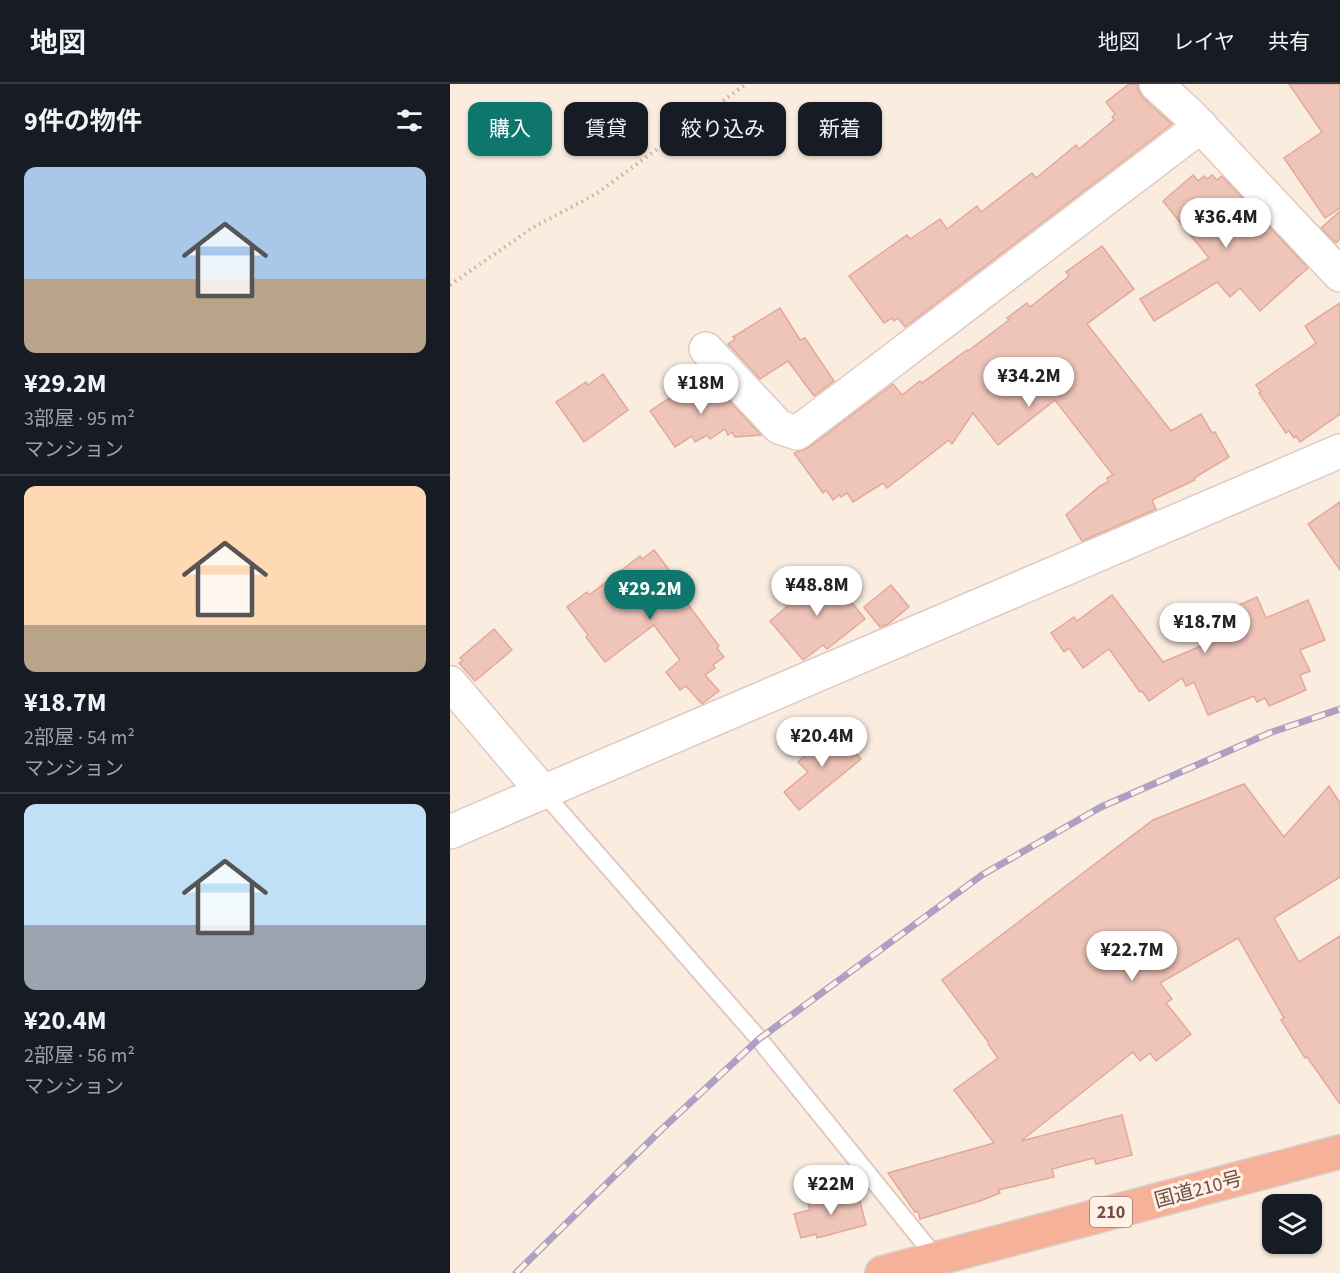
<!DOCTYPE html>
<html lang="ja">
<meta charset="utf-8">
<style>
body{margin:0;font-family:"Source Sans 3","Noto Sans JP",sans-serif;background:#20242c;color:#f1f3f6;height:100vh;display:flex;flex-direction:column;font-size:22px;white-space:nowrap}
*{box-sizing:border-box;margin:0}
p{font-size:20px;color:#9ea1a6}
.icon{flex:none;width:33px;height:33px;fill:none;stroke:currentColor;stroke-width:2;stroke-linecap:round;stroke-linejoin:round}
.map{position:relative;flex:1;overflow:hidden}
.side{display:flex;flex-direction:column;background:#171b24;width:450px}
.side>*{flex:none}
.hud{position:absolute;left:18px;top:18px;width:570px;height:54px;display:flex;gap:12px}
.buttons{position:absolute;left:812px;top:1110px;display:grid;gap:12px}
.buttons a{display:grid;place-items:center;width:60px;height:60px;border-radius:12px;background:#171b24;box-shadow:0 2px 4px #0004;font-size:30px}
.price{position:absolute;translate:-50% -51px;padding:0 14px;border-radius:21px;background:#fff;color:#222;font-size:20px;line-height:39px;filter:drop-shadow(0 2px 3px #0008)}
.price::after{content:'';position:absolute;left:50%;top:36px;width:18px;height:14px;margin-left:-9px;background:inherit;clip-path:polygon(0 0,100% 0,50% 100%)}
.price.active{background:#0f766e;color:#fff}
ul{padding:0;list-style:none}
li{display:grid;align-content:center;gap:12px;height:318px;padding:0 24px}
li+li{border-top:2px solid #363941}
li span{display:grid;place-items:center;height:186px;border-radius:12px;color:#555}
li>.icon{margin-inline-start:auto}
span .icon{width:108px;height:108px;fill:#fffc;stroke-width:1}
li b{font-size:26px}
h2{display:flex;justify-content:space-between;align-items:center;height:72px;padding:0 24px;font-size:26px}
.pill{padding:0 21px;border-radius:12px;background:#171b24;box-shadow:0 2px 4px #0004;font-size:21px;line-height:54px}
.pill.active{background:#0f766e;color:#fff}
header{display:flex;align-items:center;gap:36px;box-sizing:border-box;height:84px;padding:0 30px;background:#171b24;border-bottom:2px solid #363941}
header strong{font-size:28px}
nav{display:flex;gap:33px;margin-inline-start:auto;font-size:21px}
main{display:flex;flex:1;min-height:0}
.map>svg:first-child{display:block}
</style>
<header>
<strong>地図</strong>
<nav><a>地図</a><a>レイヤ</a><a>共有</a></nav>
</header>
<main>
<section class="side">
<h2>9件の物件<svg class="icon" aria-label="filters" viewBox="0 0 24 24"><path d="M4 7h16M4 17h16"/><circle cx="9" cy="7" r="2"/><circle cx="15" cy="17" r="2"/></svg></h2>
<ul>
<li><span style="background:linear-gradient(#a9c7e8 60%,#b9a48a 0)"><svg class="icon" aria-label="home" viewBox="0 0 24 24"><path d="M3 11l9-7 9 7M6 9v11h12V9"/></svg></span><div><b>¥29.2M</b><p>3部屋 · 95 m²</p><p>マンション</p></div></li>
<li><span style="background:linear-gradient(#ffd9b3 75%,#b9a48a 0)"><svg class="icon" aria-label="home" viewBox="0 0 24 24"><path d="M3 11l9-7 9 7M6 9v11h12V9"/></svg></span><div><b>¥18.7M</b><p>2部屋 · 54 m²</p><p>マンション</p></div></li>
<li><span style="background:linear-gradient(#bfe0f5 65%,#9aa5b1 0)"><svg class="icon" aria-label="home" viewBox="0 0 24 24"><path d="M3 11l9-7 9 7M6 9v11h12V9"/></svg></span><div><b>¥20.4M</b><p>2部屋 · 56 m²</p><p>マンション</p></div></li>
</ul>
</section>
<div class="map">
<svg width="890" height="1189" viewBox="0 0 890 1189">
<rect width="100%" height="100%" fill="#fbece0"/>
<g fill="#f0c5b9" stroke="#e2a99a" stroke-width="1.5">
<polygon points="679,0 688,0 688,6 693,14 722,40 455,243 448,234 444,237 442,234 434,239 399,192 457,151 460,155 490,135 497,145 527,122 531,128 582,89 586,94 626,61 629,65 664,36 662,33 665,30 656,18"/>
<polygon points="839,0 890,0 890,124 875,134 834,74 872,48"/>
<polygon points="743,91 748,97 754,92 757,95 762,91 767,96 772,92 858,184 810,227 790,204 780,213 767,198 704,237 690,215 759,174 713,117"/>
<polygon points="890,127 890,155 886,159 871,144"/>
<polygon points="652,162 684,205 637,240 721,347 751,330 762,349 765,348 779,373 744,394 745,396 702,416 706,425 632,457 616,431 650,402 658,398 657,394 663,391 605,316 548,361 523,329 502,360 499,356 437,404 433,399 403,418 397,409 391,413 389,411 383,416 376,406 373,409 344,369 358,364 443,300 452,311 470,297 472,299 517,266 518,267 559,236 557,234 577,219 580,223 619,192 616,188"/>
<polygon points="890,219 890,330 850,358 846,352 844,354 839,347 836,349 809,309 811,308 806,301 866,259 855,242"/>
<polygon points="330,224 350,256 355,254 384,297 364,312 338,277 310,295 278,260 285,255 283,253"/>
<polygon points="153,290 178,326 134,358 106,318 136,298 138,301"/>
<polygon points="260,296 311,351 285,353 282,348 278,351 275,345 260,355 257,351 245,358 242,352 225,363 200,327 241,300 245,306"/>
<polygon points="890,418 890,486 858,440"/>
<polygon points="204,466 236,508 231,511 269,562 267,564 274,573 263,581 265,584 255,591 269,607 252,620 236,602 230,606 216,588 230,576 204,541 155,578 136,553 138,551 117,523 137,508 139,511 190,472 192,475"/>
<polygon points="376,487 415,535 377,565 373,561 353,576 320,537 340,520 338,517"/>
<polygon points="441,501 459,523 438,540 430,543 414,523"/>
<polygon points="662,511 713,578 796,543 787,522 807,513 816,534 858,516 875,556 850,566 860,587 850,591 856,606 819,622 815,614 807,618 804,612 758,631 744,598 736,602 732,594 699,617 692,607 690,608 659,565 633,584 619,564 614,568 601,549 624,533 627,537"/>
<polygon points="44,545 62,566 25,597 9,579 13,576 10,574"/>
<polygon points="384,645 411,675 349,726 334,708 358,688 348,678"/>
<polygon points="794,700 834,753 879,702 890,719 890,793 824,834 849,878 890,852 890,1020 857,973 855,974 831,936 834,934 788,854 710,899 722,915 716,919 741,950 706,977 700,969 690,977 683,968 571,1057 672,1031 682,1071 646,1080 644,1074 602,1085 604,1093 548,1106 550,1109 530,1117 470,1135 468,1127 465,1128 438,1089 544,1059 504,1006 548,974 538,960 539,959 492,896 703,736"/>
<polygon points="407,1106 416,1141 367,1154 366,1150 351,1154 344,1130 360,1126 358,1119"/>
</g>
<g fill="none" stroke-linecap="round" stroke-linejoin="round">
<defs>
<polyline id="service" points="93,708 309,955 487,1175"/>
<g id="minor">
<polyline points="706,0 739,30 890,191"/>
<polyline points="256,265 329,343 347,349 751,42"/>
<polyline points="0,599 93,708"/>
<polyline points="0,748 890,367"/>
</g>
<polyline id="trunk" points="432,1189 890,1068"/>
</defs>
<use href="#service" stroke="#e1c9c0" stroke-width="20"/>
<use href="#minor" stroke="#e1c9c0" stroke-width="36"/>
<use href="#trunk" stroke="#d7cecc" stroke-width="36"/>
<polyline stroke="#d4a99d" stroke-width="4" stroke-dasharray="1.5 4.5" stroke-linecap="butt" points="0,201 82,144 146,110 296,0"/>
<use href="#service" stroke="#fff" stroke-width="16"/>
<use href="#minor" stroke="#fff" stroke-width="33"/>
<use href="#trunk" stroke="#f6b299" stroke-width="33"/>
<defs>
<polyline id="rail" points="66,1189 213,1044 309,955 532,791 651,723 822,648 890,625"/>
</defs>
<use href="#rail" stroke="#ada0c3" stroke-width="7"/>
<use href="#rail" stroke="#fff1e6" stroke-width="4.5" stroke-dasharray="14" stroke-linecap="butt"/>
</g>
<g text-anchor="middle" stroke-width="6" stroke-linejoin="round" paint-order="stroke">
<rect fill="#fff1e6" stroke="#9c8078" stroke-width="1.5" x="640" y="1113" width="42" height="30" rx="4.5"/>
<g font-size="18" font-weight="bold" fill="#715049">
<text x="661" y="1134">210</text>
</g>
<g font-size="20" fill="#715049" stroke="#fff1e6">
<text transform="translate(748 1105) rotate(-15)" y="7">国道210号</text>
</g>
</g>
</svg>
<div class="buttons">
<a><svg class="icon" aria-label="layers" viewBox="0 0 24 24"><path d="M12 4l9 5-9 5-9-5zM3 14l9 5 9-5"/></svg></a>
</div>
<b class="price" style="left:776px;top:165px">¥36.4M</b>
<b class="price" style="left:579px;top:324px">¥34.2M</b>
<b class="price" style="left:251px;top:331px">¥18M</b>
<b class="price" style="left:367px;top:533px">¥48.8M</b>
<b class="price active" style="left:200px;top:537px">¥29.2M</b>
<b class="price" style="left:755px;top:570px">¥18.7M</b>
<b class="price" style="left:372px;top:684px">¥20.4M</b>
<b class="price" style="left:682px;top:898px">¥22.7M</b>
<b class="price" style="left:381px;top:1132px">¥22M</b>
<div class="hud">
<a class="pill active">購入</a>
<a class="pill">賃貸</a>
<a class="pill">絞り込み</a>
<a class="pill">新着</a>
</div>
</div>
</main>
